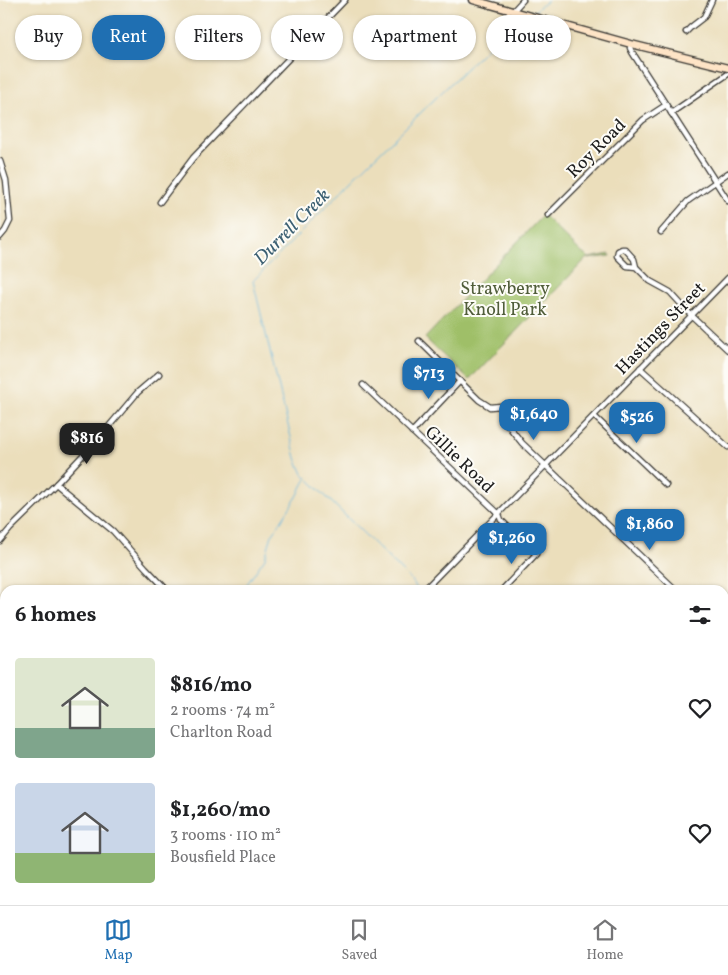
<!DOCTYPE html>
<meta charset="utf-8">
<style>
body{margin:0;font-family:Vollkorn,serif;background:#f6f6f6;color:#202124;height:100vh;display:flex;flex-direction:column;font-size:19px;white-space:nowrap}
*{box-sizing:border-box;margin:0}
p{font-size:16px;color:#757577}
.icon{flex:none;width:28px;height:28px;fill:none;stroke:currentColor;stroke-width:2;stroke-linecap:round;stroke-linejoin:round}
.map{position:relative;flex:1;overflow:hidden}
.panel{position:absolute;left:0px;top:585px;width:729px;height:320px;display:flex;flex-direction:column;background:#fff;border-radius:15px 15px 0 0;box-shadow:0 1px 4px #0004}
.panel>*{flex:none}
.banner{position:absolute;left:15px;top:15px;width:699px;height:45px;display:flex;gap:10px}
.price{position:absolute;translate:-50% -42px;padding:0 11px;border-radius:10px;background:#1f6fb2;color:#fff;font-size:16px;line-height:32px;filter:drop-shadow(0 1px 2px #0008)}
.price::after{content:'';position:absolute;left:50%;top:30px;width:15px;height:11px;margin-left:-8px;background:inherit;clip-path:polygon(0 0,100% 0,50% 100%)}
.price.current{background:#222;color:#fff}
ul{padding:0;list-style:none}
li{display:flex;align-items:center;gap:15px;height:125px;padding:0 15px}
li span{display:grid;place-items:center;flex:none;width:140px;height:100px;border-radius:5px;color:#555}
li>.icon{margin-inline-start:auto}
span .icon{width:60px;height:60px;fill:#fffc;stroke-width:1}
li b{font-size:21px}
h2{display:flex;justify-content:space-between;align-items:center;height:60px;padding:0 15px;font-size:21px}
.tag{padding:0 18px;border-radius:22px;background:#fff;box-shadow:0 1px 4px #0004;font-size:18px;line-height:45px}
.tag.current{background:#1f6fb2;color:#fff}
.tab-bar{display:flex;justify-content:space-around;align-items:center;height:70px;border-top:1px solid #e0e0e0;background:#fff;font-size:14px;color:#757577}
.tab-bar a{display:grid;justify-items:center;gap:2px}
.tab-bar .current{color:#1f6fb2}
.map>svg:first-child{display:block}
</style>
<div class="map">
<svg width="728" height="905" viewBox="0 0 728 905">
<rect width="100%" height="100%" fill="#fdfcf7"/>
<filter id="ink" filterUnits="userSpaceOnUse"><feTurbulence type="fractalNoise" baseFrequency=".02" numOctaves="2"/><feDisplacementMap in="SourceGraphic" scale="10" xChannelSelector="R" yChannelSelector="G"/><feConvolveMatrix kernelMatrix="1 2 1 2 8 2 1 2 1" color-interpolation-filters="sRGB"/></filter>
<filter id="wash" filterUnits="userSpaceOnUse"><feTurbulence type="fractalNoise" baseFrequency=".0096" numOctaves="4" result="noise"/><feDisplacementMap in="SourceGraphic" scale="20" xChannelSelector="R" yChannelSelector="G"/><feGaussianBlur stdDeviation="1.12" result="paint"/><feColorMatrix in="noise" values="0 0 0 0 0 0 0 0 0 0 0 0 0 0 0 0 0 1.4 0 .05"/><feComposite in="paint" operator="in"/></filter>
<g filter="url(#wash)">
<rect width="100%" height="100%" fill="#ebdebb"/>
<polygon fill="#9fbf68" stroke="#5e6e42" points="543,215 582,253 589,258 610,254 611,256 588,259 587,258 469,380 425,338"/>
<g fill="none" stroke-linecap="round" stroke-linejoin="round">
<g stroke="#62b4dd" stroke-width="1">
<polyline points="532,13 548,0"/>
<polyline points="240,590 247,584 265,558 272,535 298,495 302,486 306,479"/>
<polyline points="417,590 414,583 303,474 296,458 253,281 366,166 481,54 493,42 525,18"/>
<polyline points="0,893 5,893"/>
<polyline points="180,900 183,905"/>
</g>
</g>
</g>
<g filter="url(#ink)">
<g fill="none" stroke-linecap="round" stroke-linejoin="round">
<defs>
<g id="street">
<polyline points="513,11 523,0"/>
<polyline points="686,32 691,27 704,17 712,0"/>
<polyline points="631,44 630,48 632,52 728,201"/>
<polyline points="671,113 728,74"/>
<polyline points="0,161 6,180 10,221 5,231 0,237"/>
<polyline points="160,202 193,158 345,0"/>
<polyline points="548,215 643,120 666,105"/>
<polyline points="661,232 688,201 728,173"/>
<polyline points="636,267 627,266 617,256 618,251 622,249 625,249 634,259 636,267 650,281 670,292 691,315 728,350"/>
<polyline points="419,341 479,400 490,407 501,406 507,409 508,415 507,424 522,443 676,590"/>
<polyline points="640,368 728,447"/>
<polyline points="363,385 499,514 501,520 536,554 502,590"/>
<polyline points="594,416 666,485"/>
<polyline points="412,432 460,381"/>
<polyline points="56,484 113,531 146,568 167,590"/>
<polyline points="0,541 10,529 56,484 99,438 138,392 159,374"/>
<polyline points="424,590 728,278"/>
<polyline points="724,636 728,640"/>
<polyline points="493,900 498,905"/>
</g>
<polyline id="secondary" points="473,0 631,44 728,68"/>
</defs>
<use href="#street" stroke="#3b3934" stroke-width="7"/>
<use href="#secondary" stroke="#3b3934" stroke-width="9"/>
<use href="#street" stroke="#fff" stroke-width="4.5"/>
<use href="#secondary" stroke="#fee4c6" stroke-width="6"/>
</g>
</g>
<g text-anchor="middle" stroke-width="4" stroke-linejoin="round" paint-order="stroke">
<g font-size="18" fill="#1c1c1c" stroke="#fdfcf7">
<text transform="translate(596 148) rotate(-45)" y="6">Roy Road</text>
<text transform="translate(660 328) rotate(-46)" y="6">Hastings Street</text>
<text transform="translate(460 459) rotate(44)" y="6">Gillie Road</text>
</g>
<g font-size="18" fill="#505d3a" stroke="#fdfcf7">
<text x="505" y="294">Strawberry<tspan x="505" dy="21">Knoll Park</tspan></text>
</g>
<g font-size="19" font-style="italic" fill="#3c6073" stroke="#fdfcf7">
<text transform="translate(291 226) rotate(-45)" y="7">Durrell Creek</text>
</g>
</g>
</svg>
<b class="price" style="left:429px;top:400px">$713</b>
<b class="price" style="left:534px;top:441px">$1,640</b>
<b class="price" style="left:637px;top:444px">$526</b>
<b class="price current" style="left:87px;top:465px">$816</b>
<b class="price" style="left:650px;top:551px">$1,860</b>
<b class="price" style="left:512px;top:565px">$1,260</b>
<div class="banner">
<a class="tag">Buy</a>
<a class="tag current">Rent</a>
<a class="tag">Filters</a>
<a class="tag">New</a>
<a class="tag">Apartment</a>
<a class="tag">House</a>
</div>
<section class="panel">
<h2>6 homes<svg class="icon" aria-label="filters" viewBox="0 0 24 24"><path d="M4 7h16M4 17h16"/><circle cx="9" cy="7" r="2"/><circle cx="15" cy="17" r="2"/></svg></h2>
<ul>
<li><span style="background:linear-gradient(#dfe7d0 70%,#7fa58c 0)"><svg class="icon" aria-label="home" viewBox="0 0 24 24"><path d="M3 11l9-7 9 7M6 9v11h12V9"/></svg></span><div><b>$816/mo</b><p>2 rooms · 74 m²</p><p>Charlton Road</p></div><svg class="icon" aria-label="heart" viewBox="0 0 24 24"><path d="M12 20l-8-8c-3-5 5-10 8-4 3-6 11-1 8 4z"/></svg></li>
<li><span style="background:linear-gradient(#c9d6e8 70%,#8fb573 0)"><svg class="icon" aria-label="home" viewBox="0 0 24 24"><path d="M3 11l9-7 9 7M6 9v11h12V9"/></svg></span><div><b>$1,260/mo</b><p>3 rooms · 110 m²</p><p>Bousfield Place</p></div><svg class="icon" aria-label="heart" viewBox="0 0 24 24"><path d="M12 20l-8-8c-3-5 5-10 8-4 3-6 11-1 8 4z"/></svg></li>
</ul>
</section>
</div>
<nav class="tab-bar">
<a class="current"><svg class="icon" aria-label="map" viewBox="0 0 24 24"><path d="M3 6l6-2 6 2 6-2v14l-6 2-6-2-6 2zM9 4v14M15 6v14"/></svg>Map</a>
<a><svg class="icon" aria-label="saved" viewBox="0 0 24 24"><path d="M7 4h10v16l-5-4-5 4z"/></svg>Saved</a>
<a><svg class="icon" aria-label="home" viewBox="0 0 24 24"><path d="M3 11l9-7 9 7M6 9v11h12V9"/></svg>Home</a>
</nav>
